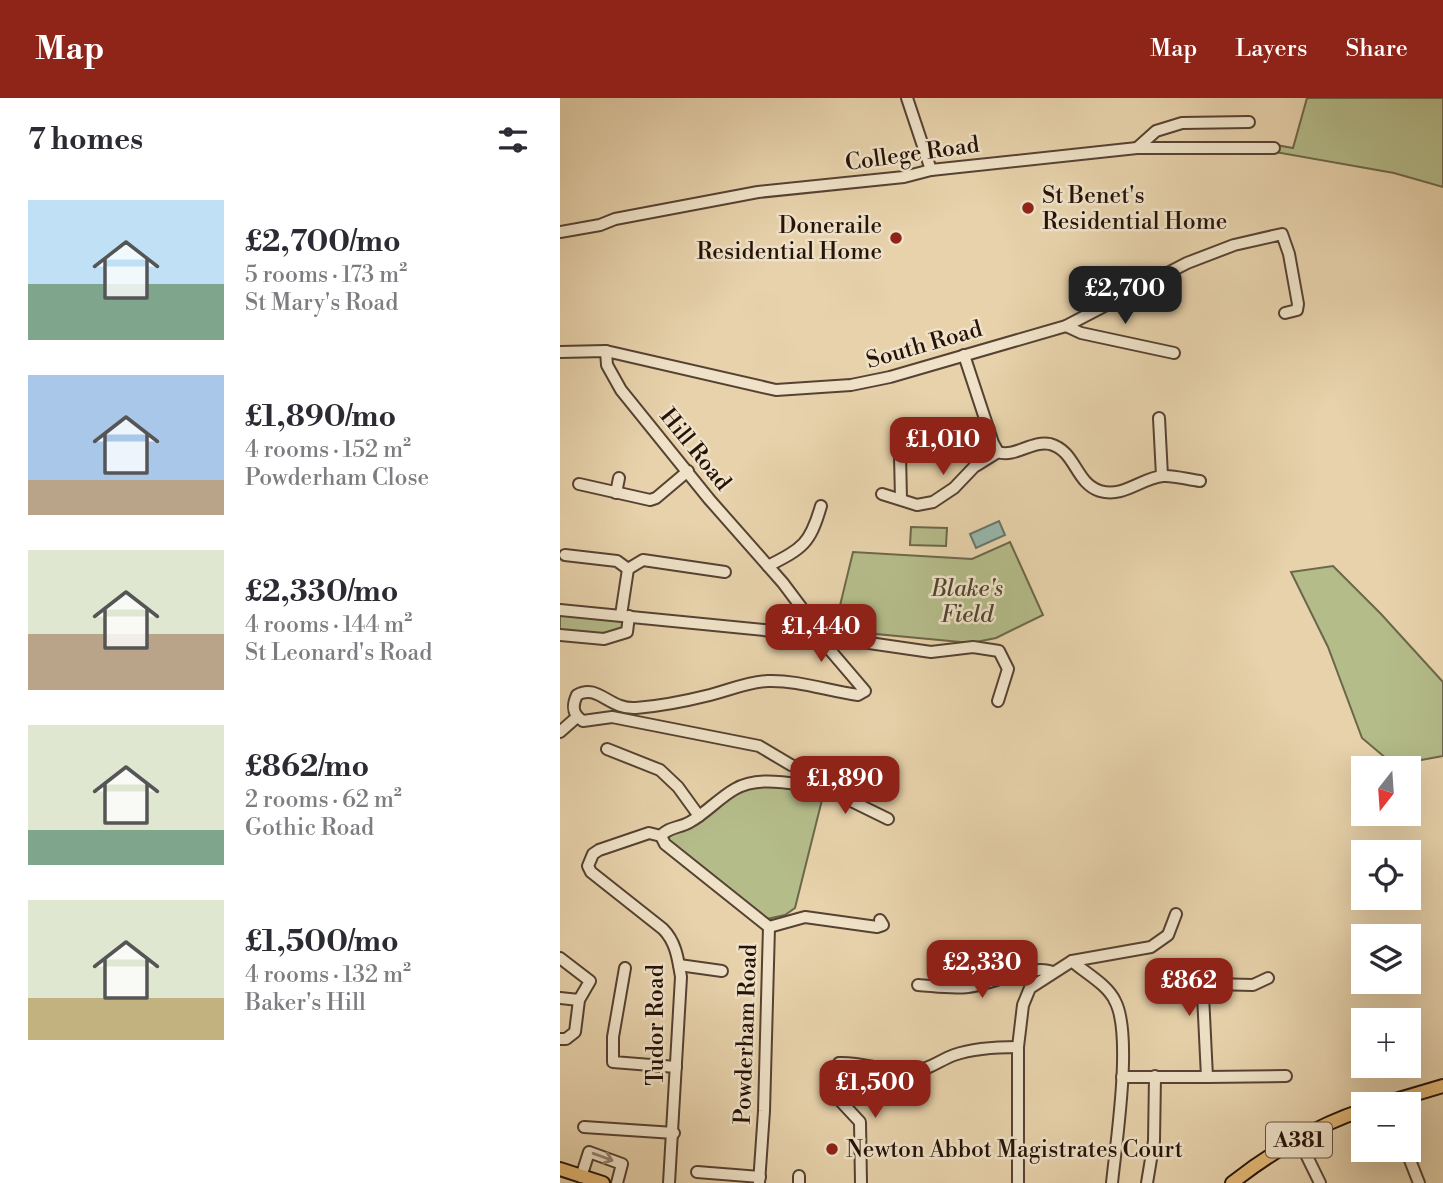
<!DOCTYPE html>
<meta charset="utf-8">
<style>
body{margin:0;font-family:"Libre Bodoni",serif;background:#f2f2f3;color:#2b2b33;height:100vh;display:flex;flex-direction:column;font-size:26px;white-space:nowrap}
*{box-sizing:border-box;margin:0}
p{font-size:23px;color:#7c7c81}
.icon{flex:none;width:38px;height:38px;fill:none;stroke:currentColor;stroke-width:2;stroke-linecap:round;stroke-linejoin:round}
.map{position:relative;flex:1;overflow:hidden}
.details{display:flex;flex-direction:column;background:#fff;width:560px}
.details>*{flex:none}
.needle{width:46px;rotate:197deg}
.fabs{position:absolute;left:791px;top:658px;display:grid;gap:14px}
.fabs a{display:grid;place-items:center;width:70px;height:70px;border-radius:0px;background:#fff;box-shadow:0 7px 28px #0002;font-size:35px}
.price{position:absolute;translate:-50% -60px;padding:0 16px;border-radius:14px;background:#8f2418;color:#fff;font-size:23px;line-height:46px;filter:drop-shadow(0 2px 4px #0008)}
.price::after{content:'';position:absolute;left:50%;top:42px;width:21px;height:16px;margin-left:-10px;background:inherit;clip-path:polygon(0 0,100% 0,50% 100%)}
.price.selected{background:#222;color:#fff}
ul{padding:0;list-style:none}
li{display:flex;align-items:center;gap:21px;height:175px;padding:0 28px}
li span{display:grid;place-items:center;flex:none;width:196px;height:140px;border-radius:0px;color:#555}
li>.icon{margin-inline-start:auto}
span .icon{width:84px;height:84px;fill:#fffc;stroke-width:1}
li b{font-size:30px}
h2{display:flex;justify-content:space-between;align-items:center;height:84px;padding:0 28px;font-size:30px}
header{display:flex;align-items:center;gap:42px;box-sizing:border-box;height:98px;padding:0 35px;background:#8f2418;color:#fff}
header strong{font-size:33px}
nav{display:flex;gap:38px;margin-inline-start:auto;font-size:24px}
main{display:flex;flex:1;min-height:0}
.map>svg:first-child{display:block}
</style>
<header>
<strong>Map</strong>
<nav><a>Map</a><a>Layers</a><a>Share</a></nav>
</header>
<main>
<section class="details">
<h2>7 homes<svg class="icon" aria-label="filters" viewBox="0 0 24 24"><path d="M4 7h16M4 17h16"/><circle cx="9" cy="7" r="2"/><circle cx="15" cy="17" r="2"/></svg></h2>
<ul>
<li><span style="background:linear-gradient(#bfe0f5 60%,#7fa58c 0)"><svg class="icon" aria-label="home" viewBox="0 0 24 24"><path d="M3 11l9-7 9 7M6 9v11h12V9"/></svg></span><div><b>£2,700/mo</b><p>5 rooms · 173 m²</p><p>St Mary's Road</p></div></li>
<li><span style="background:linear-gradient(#a9c7e8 75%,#b9a48a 0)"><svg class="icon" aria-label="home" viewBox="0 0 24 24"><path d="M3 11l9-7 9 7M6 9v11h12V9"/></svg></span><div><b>£1,890/mo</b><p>4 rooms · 152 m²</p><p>Powderham Close</p></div></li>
<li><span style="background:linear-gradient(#dfe7d0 60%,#b9a48a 0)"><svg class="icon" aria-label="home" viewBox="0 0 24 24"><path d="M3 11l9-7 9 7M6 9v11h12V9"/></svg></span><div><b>£2,330/mo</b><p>4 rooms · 144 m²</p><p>St Leonard's Road</p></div></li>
<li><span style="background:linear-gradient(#dfe7d0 75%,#7fa58c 0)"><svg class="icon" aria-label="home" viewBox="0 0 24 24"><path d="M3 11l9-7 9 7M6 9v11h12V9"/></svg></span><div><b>£862/mo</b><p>2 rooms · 62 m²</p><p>Gothic Road</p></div></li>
<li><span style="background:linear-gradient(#dfe7d0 70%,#c2b280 0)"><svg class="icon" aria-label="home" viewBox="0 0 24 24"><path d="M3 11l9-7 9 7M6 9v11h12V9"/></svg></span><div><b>£1,500/mo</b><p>4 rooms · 132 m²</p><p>Baker's Hill</p></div></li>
</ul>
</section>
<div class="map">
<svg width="883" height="1085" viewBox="0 0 883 1085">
<rect width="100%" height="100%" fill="#e7d2ab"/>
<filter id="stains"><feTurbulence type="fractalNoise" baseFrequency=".00286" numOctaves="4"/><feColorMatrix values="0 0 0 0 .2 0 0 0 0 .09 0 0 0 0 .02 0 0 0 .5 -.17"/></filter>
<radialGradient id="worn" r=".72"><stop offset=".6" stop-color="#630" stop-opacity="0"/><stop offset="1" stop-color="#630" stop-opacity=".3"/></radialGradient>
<g fill="#b4bc8a" stroke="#6c674a" stroke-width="2">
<polygon points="747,0 883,0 883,89 834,75 715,54 716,47 733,50"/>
<polygon points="351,429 387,430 386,448 350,447"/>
<polygon points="450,444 483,517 436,540 411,545 274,532 293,454 412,461"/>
<polygon points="773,468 821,516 883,584 883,658 834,667 802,640 768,549 731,474"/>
<polygon points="0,517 65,524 63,531 44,538 0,533"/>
<polygon points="203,688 264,694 235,810 225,817 207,821 109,744 106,739 182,692"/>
</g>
<polygon fill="#97b7ac" stroke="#69756b" stroke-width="2" points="439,423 445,437 416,450 410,436"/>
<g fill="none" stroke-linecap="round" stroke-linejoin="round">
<defs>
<g id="minor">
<polyline points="347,0 371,72"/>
<polyline points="577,50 596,33 622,25 689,24"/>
<polyline points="0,134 40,127 55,121 198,94 344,79 371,72 577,50 714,50"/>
<polyline points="506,228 521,235 614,255"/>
<polyline points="46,253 47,267 61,292 149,401 223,485 253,525 254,537"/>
<polyline points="0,254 46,253 216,292 291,287 330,279 506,228 627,165 674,147 722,136 729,156 738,206 737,212 725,215"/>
<path d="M404 257 433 345 438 354C455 360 472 342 490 346 516 353 515 385 540 393 564 400 581 380 603 378 614 377 629 382 640 383"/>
<polyline points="599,320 602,378"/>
<polyline points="19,386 90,402 96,400 128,373"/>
<polyline points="56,395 59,380"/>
<polyline points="322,396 357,407 373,404 394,390 414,369 438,354"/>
<polyline points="341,401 340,357 375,353"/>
<polyline points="5,457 57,463 68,471 61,517"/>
<path d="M208 468C243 450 250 446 261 408"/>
<polyline points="68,471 83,462 165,474"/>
<polyline points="0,512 254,537 371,554 413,549 439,553 448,571 438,603"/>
<polyline points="0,537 44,541 67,534 69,518"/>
<path d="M266 539 270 552 305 593 298 597C268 593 238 582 208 583 187 584 170 592 150 597 126 603 101 608 76 610 49 612 38 585 17 597 12 608 12 616 23 623L52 619 199 648 231 667 245 672 256 678 258 684 275 695 328 721"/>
<polyline points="0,634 17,619"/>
<polyline points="47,651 100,672 118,689 139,718"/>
<path d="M101 738 89 735 39 752 33 756 28 768 31 774 103 831C116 844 118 861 121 879L109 1085"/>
<path d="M101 738C108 729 120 730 130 724 146 715 159 700 175 691 197 678 228 685 252 688L258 684"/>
<polyline points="101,738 105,746 209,829"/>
<polyline points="209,829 245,819 317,829 323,827 320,822"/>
<polyline points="0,860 30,883 19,902 15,934 6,941 0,941"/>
<path d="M512 863C525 875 547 886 555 903 573 936 556 1045 552 1085"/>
<polyline points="119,867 162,873"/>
<polyline points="65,870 53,939 53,964 116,969"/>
<path d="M358 887C374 888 391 891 408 889 431 887 474 865 492 874"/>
<polyline points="0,900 19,902"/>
<polyline points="562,979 647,979 643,897 652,886 693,887 708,880"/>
<polyline points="647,979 726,978"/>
<polyline points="24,1029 114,1035"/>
<polyline points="739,1042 760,1085"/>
<polyline points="846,1052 859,1085"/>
<polyline points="137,1074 200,1079"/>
<polyline points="21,1079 29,1054 62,1066 57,1085"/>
<polyline points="199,1085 204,1013 209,829"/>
<polyline points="239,1085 239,1078"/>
<path d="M301 1085 300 1024 272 994 268 984 279 965C304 964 329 975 354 973 369 972 380 962 394 957 414 950 436 949 458 949"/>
<polyline points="458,1085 458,949 463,907 470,890 512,863 591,849 608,837 616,816"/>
<polyline points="587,1085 594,1043 595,978"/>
</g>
<g id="major">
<polyline points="822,1006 883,988"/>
<polyline points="0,1071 43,1085"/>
<path d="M672 1085C710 1055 757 1027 803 1012"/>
</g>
</defs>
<use href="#minor" stroke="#564232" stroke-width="14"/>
<use href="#major" stroke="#251209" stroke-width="16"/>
<use href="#minor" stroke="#efe2c8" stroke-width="10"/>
<use href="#major" stroke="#e4b976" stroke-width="12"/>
</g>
<defs><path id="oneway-shaft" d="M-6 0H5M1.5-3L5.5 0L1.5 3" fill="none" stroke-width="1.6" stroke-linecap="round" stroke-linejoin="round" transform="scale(1.75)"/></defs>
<use stroke="#948472" href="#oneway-shaft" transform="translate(43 1059) rotate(20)"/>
<g fill="#8f2418" stroke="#efe2c8" stroke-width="2.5">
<circle cx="468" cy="110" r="7"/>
<circle cx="336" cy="140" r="7"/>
<circle cx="272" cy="1051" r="7"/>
</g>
<g text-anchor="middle" stroke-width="5" stroke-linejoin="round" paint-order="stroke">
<rect fill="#efe2c8" stroke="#625042" stroke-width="2" x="706" y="1024.5" width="66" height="35" rx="5"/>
<g font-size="21" font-weight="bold" fill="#251209">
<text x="739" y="1049">A381</text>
</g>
<g font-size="23" fill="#251209" stroke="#efe2c8">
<text transform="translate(352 55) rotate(-8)" y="8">College Road</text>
<text transform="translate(364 246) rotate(-16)" y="8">South Road</text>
<text transform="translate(136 351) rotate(51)" y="8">Hill Road</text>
<text transform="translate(95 927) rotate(-90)" y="8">Tudor Road</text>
<text transform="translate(185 936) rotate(-88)" y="8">Powderham Road</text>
</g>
<g font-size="23" fill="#251209" stroke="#efe2c8" text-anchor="start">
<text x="482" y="105">St Benet's<tspan x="482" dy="26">Residential Home</tspan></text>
<text x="322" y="135" text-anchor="end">Doneraile<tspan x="322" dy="26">Residential Home</tspan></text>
<text x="286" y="1059">Newton Abbot Magistrates Court</text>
</g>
<g font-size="23" font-style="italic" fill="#504530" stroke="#efe2c8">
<text x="407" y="498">Blake's<tspan x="407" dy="26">Field</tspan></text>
</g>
</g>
<rect width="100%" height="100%" filter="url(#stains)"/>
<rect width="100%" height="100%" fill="url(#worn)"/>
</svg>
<div class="fabs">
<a><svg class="needle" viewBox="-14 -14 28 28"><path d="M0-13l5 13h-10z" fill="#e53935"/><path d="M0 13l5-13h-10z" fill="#7c7c81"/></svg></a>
<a><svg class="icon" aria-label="locate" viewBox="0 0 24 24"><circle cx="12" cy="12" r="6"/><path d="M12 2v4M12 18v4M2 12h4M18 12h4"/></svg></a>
<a><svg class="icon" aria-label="layers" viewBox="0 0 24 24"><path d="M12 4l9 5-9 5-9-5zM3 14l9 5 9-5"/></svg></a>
<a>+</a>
<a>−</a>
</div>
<b class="price selected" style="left:565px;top:228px">£2,700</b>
<b class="price" style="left:383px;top:379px">£1,010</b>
<b class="price" style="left:261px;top:566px">£1,440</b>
<b class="price" style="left:285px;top:718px">£1,890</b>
<b class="price" style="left:422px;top:902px">£2,330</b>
<b class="price" style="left:629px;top:920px">£862</b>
<b class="price" style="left:315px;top:1022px">£1,500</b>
</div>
</main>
